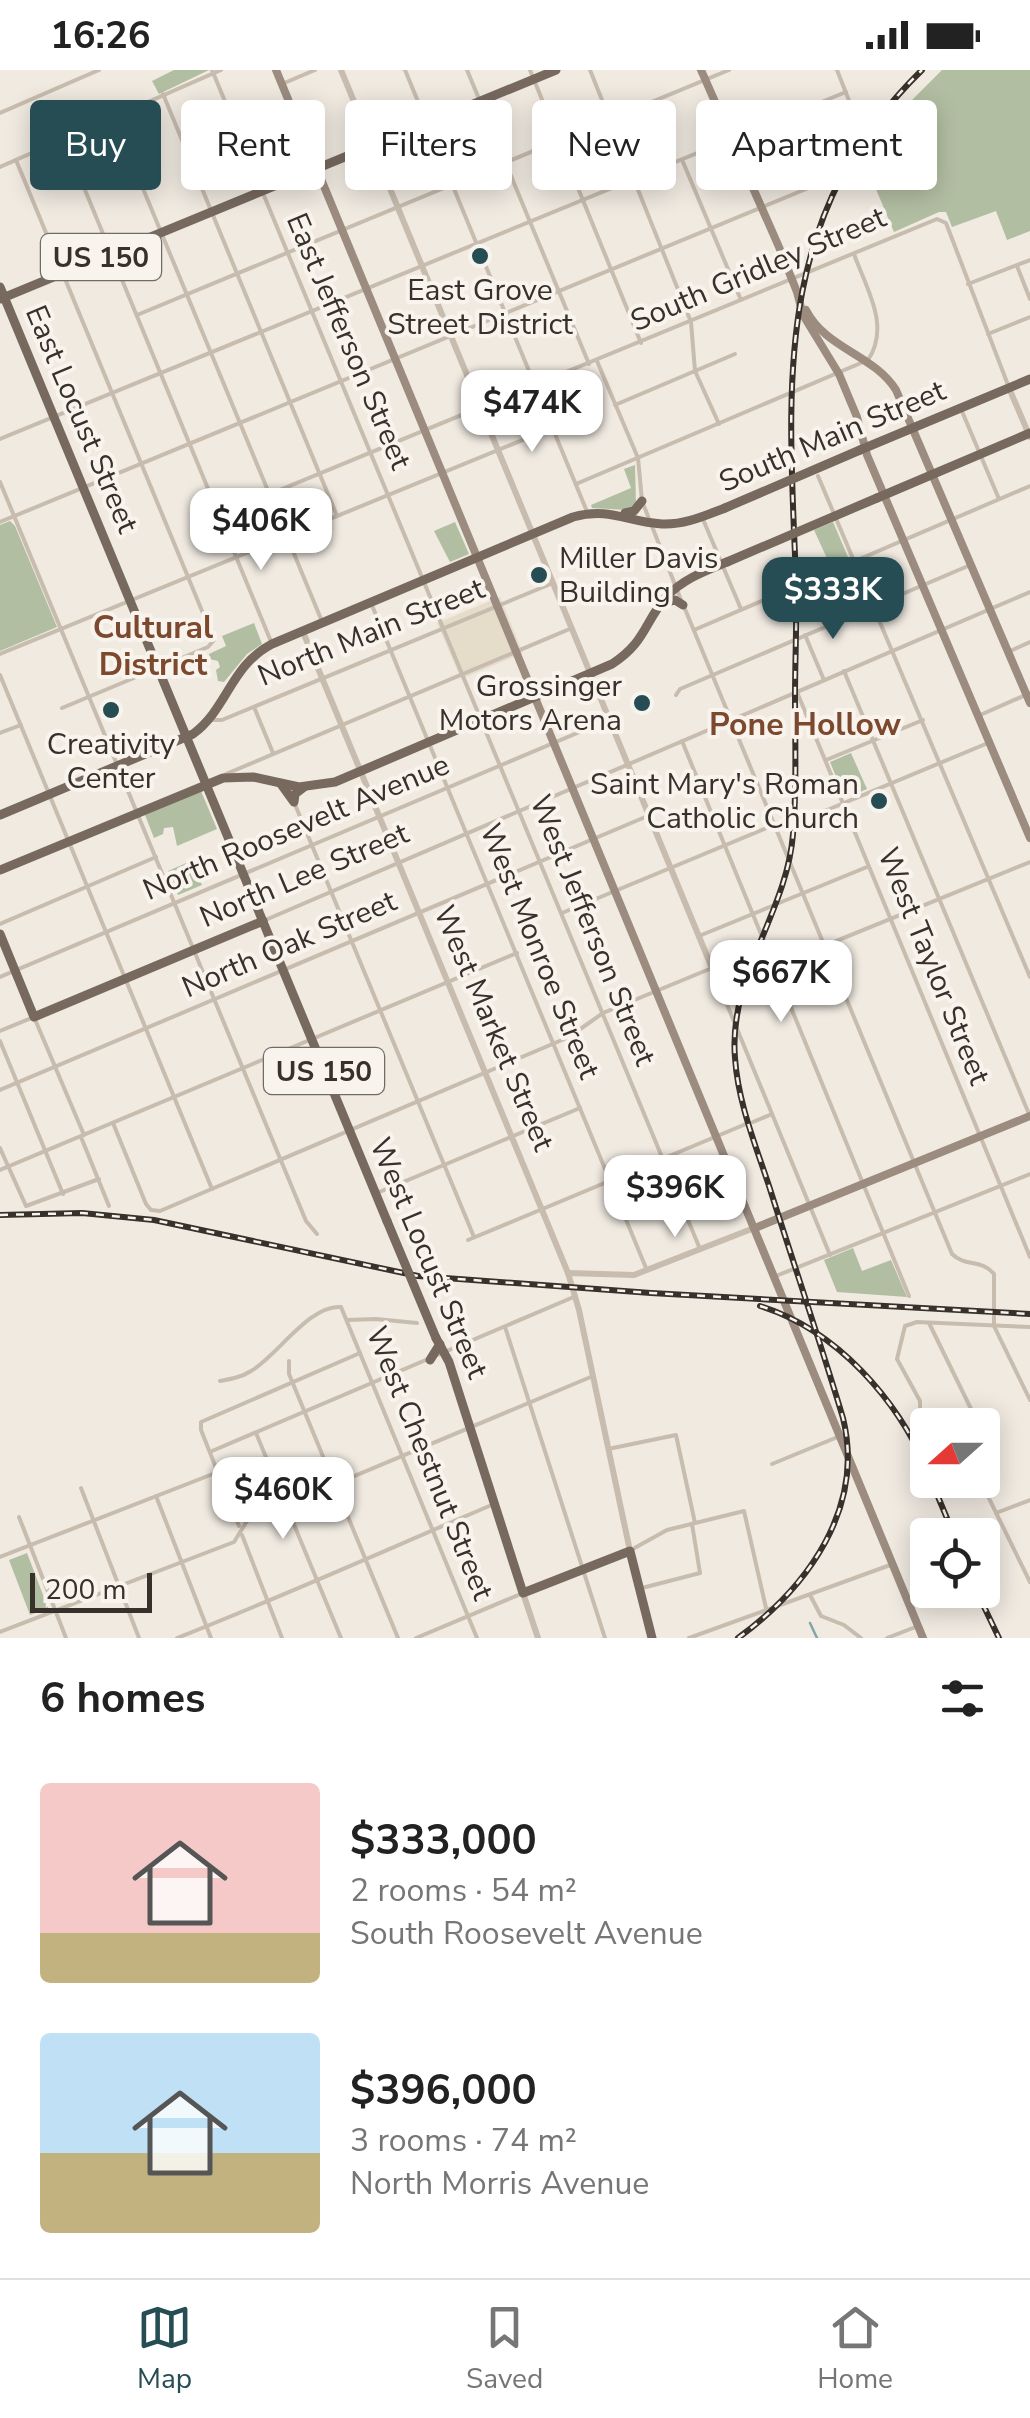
<!DOCTYPE html>
<meta charset="utf-8">
<style>
body{margin:0;font-family:"Nunito Sans",sans-serif;background:#f6f6f6;color:#222;height:100vh;display:flex;flex-direction:column;font-size:38px;white-space:nowrap}
*{box-sizing:border-box;margin:0}
p{font-size:32px;color:#767676}
.icon{flex:none;width:55px;height:55px;fill:none;stroke:currentColor;stroke-width:2;stroke-linecap:round;stroke-linejoin:round}
.map{position:relative;height:1568px;overflow:hidden}
.sheet{display:flex;flex-direction:column;background:#fff;flex:1}
.sheet>*{flex:none}
.banner{position:absolute;left:30px;top:30px;width:970px;height:90px;display:flex;gap:20px}
.needle{width:65px;rotate:249deg}
.buttons{position:absolute;left:910px;top:1338px;display:grid;gap:20px}
.buttons a{display:grid;place-items:center;width:90px;height:90px;border-radius:10px;background:#fff;box-shadow:0 5px 25px #0003;font-size:50px}
.scale{position:absolute;left:30px;bottom:25px;width:122px;box-sizing:border-box;padding-left:10px;border:5px solid #37302b;border-top:0;font-size:28px;line-height:35px;white-space:nowrap;color:#37302b;-webkit-text-stroke:8px #f8f4ed;paint-order:stroke}
.price{position:absolute;translate:-50% -85px;padding:0 22px;border-radius:20px;background:#fff;color:#222;font-size:32px;line-height:65px;filter:drop-shadow(0 2px 5px #0008)}
.price::after{content:'';position:absolute;left:50%;top:60px;width:30px;height:22px;margin-left:-15px;background:inherit;clip-path:polygon(0 0,100% 0,50% 100%)}
.price.current{background:#264c54;color:#fff}
ul{padding:0;list-style:none}
li{display:flex;align-items:center;gap:30px;height:250px;padding:0 40px}
li span{display:grid;place-items:center;flex:none;width:280px;height:200px;border-radius:10px;color:#555}
li>.icon{margin-inline-start:auto}
span .icon{width:120px;height:120px;fill:#fffc;stroke-width:1}
li b{font-size:42px}
h2{display:flex;justify-content:space-between;align-items:center;height:120px;padding:0 40px;font-size:42px}
.chip{padding:0 35px;border-radius:10px;background:#fff;box-shadow:0 5px 25px #0003;font-size:35px;line-height:90px}
.chip.current{background:#264c54;color:#fff}
.status{display:flex;justify-content:space-between;align-items:center;height:70px;padding:0 50px;background:#fff;direction:ltr}
.status svg{height:28px;fill:currentColor}
.tabs{display:flex;justify-content:space-around;align-items:center;height:140px;border-top:2px solid #e0e0e0;background:#fff;font-size:28px;color:#767676}
.tabs a{display:grid;justify-items:center;gap:5px}
.tabs .current{color:#264c54}
.map>svg:first-child{display:block}
</style>
<div class="status"><b>16:26</b><svg viewBox="0 0 49 12"><path d="M0 12V9h3v3zM5 12V6h3v6zM10 12V3h3v9zM15 12V0h3v12zM26 1h20v11H26zM47 4h2v5h-2z"/></svg></div>
<div class="map">
<svg width="1030" height="1568" viewBox="0 0 1030 1568">
<rect width="100%" height="100%" fill="#f0eae1"/>
<g fill="#b2bea2">
<polygon points="174,0 209,0 159,24 152,11"/>
<polygon points="942,0 1030,0 1030,161 1007,170 996,141 952,157 946,142 939,142 894,162 867,98 859,95 896,46"/>
<polygon points="635,395 636,435 627,440 592,438 591,435 631,418 624,399"/>
<polygon points="10,451 15,456 57,557 0,581 0,455"/>
<polygon points="455,452 469,484 450,492 434,461"/>
<polygon points="833,452 848,487 830,495 814,460"/>
<polygon points="254,553 262,574 247,584 224,612 218,611 216,600 220,597 218,591 209,589 209,584 226,576 222,566"/>
<polygon points="851,683 867,719 845,728 830,692"/>
<polygon points="201,721 217,759 177,776 173,757 164,758 163,764 154,768 145,745"/>
<polygon points="191,791 202,815 178,825 168,801"/>
<polygon points="853,1178 862,1201 891,1190 907,1227 837,1222 824,1190"/>
<polygon points="27,1483 48,1538 30,1545 9,1490"/>
</g>
<polygon fill="#e6dcca" points="500,527 523,583 461,609 437,553"/>
<g fill="none" stroke-linecap="round" stroke-linejoin="round">
<polyline stroke="#83a5aa" stroke-width="2.5" points="810,1553 817,1568"/>
<g stroke="#c7bcae" stroke-width="4">
<polyline points="212,0 700,1179"/>
<polyline points="405,0 588,444"/>
<polyline points="467,0 589,294"/>
<polyline points="530,0 641,273"/>
<polyline points="590,0 691,252 695,301 719,354"/>
<polyline points="282,14 315,0"/>
<polyline points="163,24 337,446"/>
<polyline points="0,43 99,0"/>
<polyline points="113,46 321,549"/>
<polyline points="64,69 272,574"/>
<polyline points="16,90 214,570 208,577 62,638"/>
<polyline points="683,92 741,230"/>
<polyline points="0,97 221,0"/>
<polyline points="1017,196 1030,229"/>
<polyline points="968,214 1030,190"/>
<polyline points="137,245 729,0"/>
<polyline points="988,264 1030,247"/>
<polyline points="597,291 638,388 642,431 681,530"/>
<polyline points="615,335 735,284"/>
<polyline points="961,339 999,429"/>
<polyline points="0,369 846,22"/>
<polyline points="818,406 1030,907"/>
<polyline points="0,412 306,1151 317,1164"/>
<path d="M576 414 868 290C891 256 866 218 854 184"/>
<polyline points="219,445 937,149 946,153 1008,315"/>
<polyline points="702,447 741,539"/>
<polyline points="0,452 823,112 859,56 837,0"/>
<polyline points="371,533 646,1198"/>
<path d="M685 539 952 1184C965 1197 982 1189 994 1204V1256L1030 1330"/>
<polyline points="694,560 1030,416"/>
<polyline points="805,565 824,610"/>
<polyline points="1008,582 1030,572"/>
<polyline points="0,584 552,358"/>
<polyline points="844,601 1029,1044"/>
<polyline points="0,605 212,1119"/>
<polyline points="797,622 1030,1187"/>
<polyline points="676,625 680,619 968,496"/>
<polyline points="254,637 273,683"/>
<polyline points="978,646 1030,623"/>
<polyline points="210,650 222,650 553,513"/>
<polyline points="0,663 21,655"/>
<polyline points="682,671 909,1226"/>
<polyline points="826,690 923,650"/>
<polyline points="226,704 572,558"/>
<polyline points="294,732 474,1167"/>
<polyline points="779,833 867,797"/>
<polyline points="562,843 781,752 808,748 988,673"/>
<polyline points="263,851 1030,522"/>
<polyline points="0,854 156,787"/>
<polyline points="699,866 772,836"/>
<polyline points="0,907 608,650"/>
<polyline points="721,918 1030,792"/>
<polyline points="0,961 34,947 84,1065"/>
<polyline points="0,971 63,1124"/>
<polyline points="0,1020 650,745"/>
<polyline points="753,1052 772,1044"/>
<polyline points="113,1053 146,1134 151,1140 160,1141 569,967 603,943 712,898 830,1185"/>
<polyline points="81,1067 109,1136"/>
<polyline points="0,1078 26,1136 99,1109"/>
<polyline points="0,1100 517,883"/>
<polyline points="377,1123 580,1038"/>
<polyline points="468,1170 746,1054"/>
<polyline points="776,1206 1030,1104"/>
<polyline points="347,1250 376,1249 417,1253"/>
<polyline points="929,1253 974,1345 957,1355"/>
<polyline points="505,1257 605,1568"/>
<polyline points="289,1291 289,1304 398,1568"/>
<path d="M220 1311C231 1309 242 1307 251 1301 277 1286 310 1234 341 1237L477 1568"/>
<polyline points="920,1340 920,1331 897,1289 905,1256 917,1252 1030,1257"/>
<polyline points="256,1363 341,1568"/>
<polyline points="608,1379 676,1365 695,1453"/>
<polyline points="212,1381 576,1226"/>
<polyline points="772,1394 840,1366"/>
<polyline points="980,1410 1030,1512"/>
<polyline points="81,1418 139,1568"/>
<polyline points="156,1426 211,1568"/>
<polyline points="996,1443 1030,1430"/>
<polyline points="19,1447 66,1568"/>
<polyline points="239,1456 201,1360 201,1352 360,1283"/>
<polyline points="242,1465 282,1568"/>
<polyline points="631,1480 667,1460 744,1441 766,1538"/>
<polyline points="0,1487 218,1402"/>
<polyline points="642,1518 700,1503 692,1454"/>
<polyline points="810,1525 821,1546 844,1555 861,1568"/>
<polyline points="0,1562 234,1472 247,1451 593,1306"/>
<path d="M177 1568C284 1526 388 1479 494 1434"/>
<polyline points="416,1568 523,1523"/>
<polyline points="689,1568 893,1494"/>
<polyline points="887,1568 918,1556"/>
</g>
<g stroke="#c7bcae" stroke-width="6">
<polyline points="341,0 712,898"/>
<polyline points="1009,318 1030,367"/>
<polyline points="303,562 568,1203 579,1240 630,1481"/>
<polyline points="568,1203 634,1205 754,1158"/>
<polyline points="523,1523 538,1568"/>
</g>
<g stroke="#9b8c7f" stroke-width="8">
<polyline points="276,0 923,1568"/>
<polyline points="701,0 779,177 797,222 803,245 839,304 857,347 867,385 1030,768"/>
<path d="M806 240C826 279 873 284 896 320L1030 633"/>
<polyline points="755,1158 1030,1046"/>
</g>
<g stroke="#77695e" stroke-width="9">
<polyline points="0,217 387,1151"/>
<polyline points="0,229 556,0"/>
<polyline points="860,380 1030,309"/>
<polyline points="877,428 1030,363"/>
<polyline points="625,443 634,441 642,431"/>
<polyline points="665,532 675,530 683,535"/>
<polyline points="281,714 294,732 295,724 303,718"/>
<path d="M0 745 193 664C228 638 230 596 272 574L573 447C610 437 627 452 662 454 684 455 704 446 725 438"/>
<path d="M0 800 223 708 253 707 299 717 335 712 612 594C645 573 644 553 666 527 683 509 705 501 727 492"/>
<polyline points="0,864 34,947 263,851"/>
<polyline points="436,1268 449,1292 523,1523 630,1481 652,1568"/>
<polyline points="430,1290 440,1274"/>
</g>
<defs>
<g id="rail">
<polyline points="0,1145 82,1143 154,1150 418,1206 651,1223 1030,1244"/>
<path d="M760 1236C837 1260 897 1329 928 1401"/>
<polyline points="931,1410 954,1465"/>
<polyline points="976,1520 999,1568"/>
<path d="M738 1568C808 1517 865 1438 843 1348 820 1271 794 1195 770 1119 756 1076 738 1033 735 988 728 906 787 843 793 764 797 719 795 673 795 628 795 581 798 532 795 485 787 300 778 141 922 0"/>
</g>
</defs>
<use href="#rail" stroke="#37302b" stroke-width="6"/>
<use href="#rail" stroke="#f8f4ed" stroke-width="2.5" stroke-dasharray="8" stroke-linecap="butt"/>
<g stroke="#77695e" stroke-width="9">
<polyline points="725,438 860,380"/>
<polyline points="727,492 877,428"/>
<polyline points="387,1151 436,1268"/>
</g>
</g>
<g fill="#264c54" stroke="#f8f4ed" stroke-width="4">
<circle cx="480" cy="186" r="10"/>
<circle cx="539" cy="505" r="10"/>
<circle cx="642" cy="633" r="10"/>
<circle cx="111" cy="640" r="10"/>
<circle cx="879" cy="731" r="10"/>
</g>
<g text-anchor="middle" stroke-width="8" stroke-linejoin="round" paint-order="stroke">
<g fill="#f8f4ed" stroke="#716b65" stroke-width="2.5">
<rect x="41" y="164" width="120" height="46" rx="8"/>
<rect x="264" y="978" width="120" height="46" rx="8"/>
</g>
<g font-size="28" font-weight="bold" fill="#37302b">
<text x="101" y="197">US 150</text>
<text x="324" y="1011">US 150</text>
</g>
<g font-size="30" fill="#37302b" stroke="#f8f4ed">
<text transform="translate(758 199) rotate(-23)" y="10">South Gridley Street</text>
<text transform="translate(349 271) rotate(67)" y="10">East Jefferson Street</text>
<text transform="translate(82 349) rotate(67)" y="10">East Locust Street</text>
<text transform="translate(832 366) rotate(-23)" y="10">South Main Street</text>
<text transform="translate(371 562) rotate(-22)" y="10">North Main Street</text>
<text transform="translate(296 757) rotate(-23)" y="10">North Roosevelt Avenue</text>
<text transform="translate(304 805) rotate(-23)" y="10">North Lee Street</text>
<text transform="translate(593 860) rotate(68)" y="10">West Jefferson Street</text>
<text transform="translate(289 874) rotate(-23)" y="10">North Oak Street</text>
<text transform="translate(540 881) rotate(68)" y="10">West Monroe Street</text>
<text transform="translate(934 896) rotate(68)" y="10">West Taylor Street</text>
<text transform="translate(494 958) rotate(67)" y="10">West Market Street</text>
<text transform="translate(429 1188) rotate(67)" y="10">West Locust Street</text>
<text transform="translate(430 1393) rotate(68)" y="10">West Chestnut Street</text>
</g>
<g font-size="30" fill="#37302b" stroke="#f8f4ed">
<text x="480" y="230">East Grove<tspan x="480" dy="34">Street District</tspan></text>
<text x="559" y="498" text-anchor="start">Miller Davis<tspan x="559" dy="34">Building</tspan></text>
<text x="622" y="626" text-anchor="end">Grossinger<tspan x="622" dy="34">Motors Arena</tspan></text>
<text x="111" y="684">Creativity<tspan x="111" dy="34">Center</tspan></text>
<text x="859" y="724" text-anchor="end">Saint Mary's Roman<tspan x="859" dy="34">Catholic Church</tspan></text>
</g>
<g font-size="32" font-weight="bold" fill="#7c482e" stroke="#f8f4ed">
<text x="153" y="568">Cultural<tspan x="153" dy="37">District</tspan></text>
<text x="805" y="665">Pone Hollow</text>
</g>
</g>
</svg>
<div class="buttons">
<a><svg class="needle" viewBox="-14 -14 28 28"><path d="M0-13l5 13h-10z" fill="#e53935"/><path d="M0 13l5-13h-10z" fill="#767676"/></svg></a>
<a><svg class="icon" aria-label="locate" viewBox="0 0 24 24"><circle cx="12" cy="12" r="6"/><path d="M12 2v4M12 18v4M2 12h4M18 12h4"/></svg></a>
</div>
<div class="scale">200 m</div>
<b class="price" style="left:532px;top:385px">$474K</b>
<b class="price" style="left:261px;top:503px">$406K</b>
<b class="price current" style="left:833px;top:572px">$333K</b>
<b class="price" style="left:781px;top:955px">$667K</b>
<b class="price" style="left:675px;top:1170px">$396K</b>
<b class="price" style="left:283px;top:1472px">$460K</b>
<div class="banner">
<a class="chip current">Buy</a>
<a class="chip">Rent</a>
<a class="chip">Filters</a>
<a class="chip">New</a>
<a class="chip">Apartment</a>
</div>
</div>
<section class="sheet">
<h2>6 homes<svg class="icon" aria-label="filters" viewBox="0 0 24 24"><path d="M4 7h16M4 17h16"/><circle cx="9" cy="7" r="2"/><circle cx="15" cy="17" r="2"/></svg></h2>
<ul>
<li><span style="background:linear-gradient(#f6c9c9 75%,#c2b280 0)"><svg class="icon" aria-label="home" viewBox="0 0 24 24"><path d="M3 11l9-7 9 7M6 9v11h12V9"/></svg></span><div><b>$333,000</b><p>2 rooms · 54 m²</p><p>South Roosevelt Avenue</p></div></li>
<li><span style="background:linear-gradient(#bfe0f5 60%,#c2b280 0)"><svg class="icon" aria-label="home" viewBox="0 0 24 24"><path d="M3 11l9-7 9 7M6 9v11h12V9"/></svg></span><div><b>$396,000</b><p>3 rooms · 74 m²</p><p>North Morris Avenue</p></div></li>
</ul>
</section>
<nav class="tabs">
<a class="current"><svg class="icon" aria-label="map" viewBox="0 0 24 24"><path d="M3 6l6-2 6 2 6-2v14l-6 2-6-2-6 2zM9 4v14M15 6v14"/></svg>Map</a>
<a><svg class="icon" aria-label="saved" viewBox="0 0 24 24"><path d="M7 4h10v16l-5-4-5 4z"/></svg>Saved</a>
<a><svg class="icon" aria-label="home" viewBox="0 0 24 24"><path d="M3 11l9-7 9 7M6 9v11h12V9"/></svg>Home</a>
</nav>
